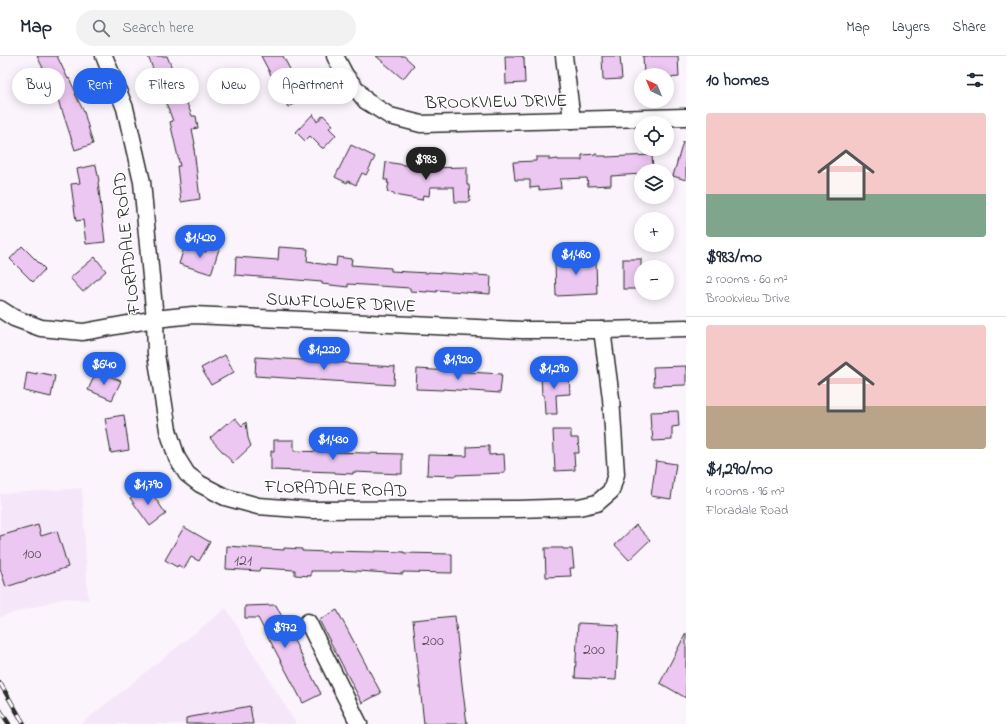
<!DOCTYPE html>
<meta charset="utf-8">
<style>
body{margin:0;font-family:"Indie Flower",sans-serif;background:#f2f2f3;color:#1f2937;height:100vh;display:flex;flex-direction:column;font-size:15px;white-space:nowrap}
*{box-sizing:border-box;margin:0}
p{font-size:13px;color:#747a83}
.icon{flex:none;width:22px;height:22px;fill:none;stroke:currentColor;stroke-width:2;stroke-linecap:round;stroke-linejoin:round}
.map{position:relative;flex:1;overflow:hidden}
.sheet{display:flex;flex-direction:column;background:#fff;width:320px}
.sheet>*{flex:none}
.hud{position:absolute;left:12px;top:12px;width:380px;height:36px;display:flex;gap:8px}
.needle{width:26px;rotate:316deg}
.controls{position:absolute;left:634px;top:12px;display:grid;gap:8px}
.controls a{display:grid;place-items:center;width:40px;height:40px;border-radius:50%;background:#fff;box-shadow:0 2px 10px #0003;font-size:20px}
.price{position:absolute;translate:-50% -34px;padding:0 9px;border-radius:14px;background:#2563eb;color:#fff;font-size:13px;line-height:26px;filter:drop-shadow(0 1px 2px #0008)}
.price::after{content:'';position:absolute;left:50%;top:24px;width:12px;height:9px;margin-left:-6px;background:inherit;clip-path:polygon(0 0,100% 0,50% 100%)}
.price.current{background:#222;color:#fff}
ul{padding:0;list-style:none}
li{display:grid;align-content:center;gap:8px;height:212px;padding:0 20px}
li+li{border-top:1px solid #e0e1e3}
li span{display:grid;place-items:center;height:124px;border-radius:4px;color:#555}
li>.icon{margin-inline-start:auto}
span .icon{width:72px;height:72px;fill:#fffc;stroke-width:1}
li b{font-size:17px}
h2{display:flex;justify-content:space-between;align-items:center;height:48px;padding:0 20px;font-size:17px}
.pill{padding:0 14px;border-radius:18px;background:#fff;box-shadow:0 2px 10px #0003;font-size:14px;line-height:36px}
.pill.current{background:#2563eb;color:#fff}
header{display:flex;align-items:center;gap:24px;box-sizing:border-box;height:56px;padding:0 20px;background:#fff;border-bottom:1px solid #e0e1e3}
header strong{font-size:19px}
nav{display:flex;gap:22px;margin-inline-start:auto;font-size:14px}
.search{width:280px;height:36px;background:#f2f2f3;display:flex;align-items:center;gap:10px;box-sizing:border-box;padding:0 14px;border-radius:22px;color:#747a83;font-size:15px}
main{display:flex;flex:1;min-height:0}
.map>svg:first-child{display:block}
</style>
<header>
<strong>Map</strong>
<div class="search"><svg class="icon" aria-label="search" viewBox="0 0 24 24"><circle cx="10" cy="10" r="6"/><path d="M15 15l6 6"/></svg>Search here</div>
<nav><a>Map</a><a>Layers</a><a>Share</a></nav>
</header>
<main>
<div class="map">
<svg width="686" height="668" viewBox="0 0 686 668">
<rect width="100%" height="100%" fill="#fbf4fc"/>
<filter id="ink" filterUnits="userSpaceOnUse"><feTurbulence type="fractalNoise" baseFrequency=".025" numOctaves="2"/><feDisplacementMap in="SourceGraphic" scale="8" xChannelSelector="R" yChannelSelector="G"/><feConvolveMatrix kernelMatrix="1 2 1 2 8 2 1 2 1" color-interpolation-filters="sRGB"/></filter>
<g filter="url(#ink)">
<g fill="#f6e6f9">
<polygon points="82,432 88,544 64,542 0,561 0,438"/>
<polygon points="226,552 296,668 81,668"/>
</g>
<g fill="#ecc7f1" stroke="#2b2b2b">
<polygon points="37,0 57,0 68,23 69,22 76,37 75,38 84,56 93,88 75,94 62,54 61,54 58,43 45,14 44,14"/>
<polygon points="148,0 167,0 176,22 177,22 192,60 196,60 198,72 192,73 195,88 194,88 195,93 194,93 200,143 181,146 177,110 180,110 170,66 173,65"/>
<polygon points="261,0 283,0 305,42 288,51"/>
<polygon points="376,0 404,0 414,9 403,23"/>
<polygon points="505,0 523,0 523,2 524,2 525,27 506,28"/>
<polygon points="602,0 620,0 622,23 603,24"/>
<polygon points="643,0 678,0 679,21 667,22 667,19 644,19"/>
<polygon points="313,58 317,66 323,59 333,69 329,72 336,79 324,92 322,92 310,80 305,85 296,76"/>
<polygon points="683,86 686,86 686,124 673,120"/>
<polygon points="351,89 375,101 366,119 362,117 356,129 348,125 347,127 335,121"/>
<polygon points="597,98 597,100 606,100 606,101 652,99 653,115 641,115 641,118 611,120 611,129 588,130 587,122 560,123 561,132 539,134 539,131 530,132 530,124 515,124 513,106 536,105 536,101 549,101 549,104 558,103 558,104 582,104 582,99"/>
<polygon points="386,106 424,112 467,111 467,129 469,129 470,146 455,146 454,131 430,131 429,140 423,139 422,144 394,139 394,137 387,136 389,127 387,127 388,124 384,124"/>
<polygon points="96,109 99,125 98,126 105,186 86,188 83,164 76,165 71,128 80,127 77,113"/>
<polygon points="586,188 586,205 596,205 597,238 556,240 555,207 565,207 565,200 576,200"/>
<polygon points="185,189 206,196 208,189 219,193 211,218 179,208"/>
<polygon points="22,190 45,213 33,226 10,203"/>
<polygon points="279,191 308,193 307,205 314,206 314,207 336,210 337,201 352,203 351,209 391,212 391,215 428,217 428,216 491,220 490,238 437,234 437,236 427,235 427,236 410,235 410,232 348,228 348,231 322,228 322,226 235,219 236,201 278,204"/>
<polygon points="95,201 106,215 83,236 70,222"/>
<rect x="623" y="203" width="18" height="30"/>
<polygon points="225,299 234,316 211,329 201,312"/>
<polygon points="256,301 348,307 348,308 395,311 394,329 255,320"/>
<polygon points="686,310 686,329 654,330 653,311"/>
<polygon points="417,313 502,318 500,337 443,333 443,334 416,333"/>
<polygon points="27,316 37,318 37,316 55,320 51,341 24,335"/>
<polygon points="96,316 104,319 104,318 121,325 112,344 88,334"/>
<polygon points="569,318 570,338 556,339 557,358 545,358 544,339 542,339 541,319"/>
<polygon points="678,355 679,370 672,371 672,384 653,385 652,374 651,374 650,356"/>
<polygon points="124,359 129,394 111,397 105,362"/>
<polygon points="235,362 242,370 246,366 248,382 251,390 233,407 210,382 227,367 228,368"/>
<polygon points="553,374 571,374 571,382 578,382 579,397 574,397 575,414 555,415"/>
<polygon points="274,384 294,384 294,395 402,398 402,418 353,416 353,418 335,417 335,416 271,414 271,395 274,395"/>
<polygon points="489,390 489,399 504,398 505,417 456,419 456,420 427,419 428,399 467,400 467,391"/>
<polygon points="656,405 676,408 671,443 651,440"/>
<polygon points="147,430 166,458 150,470 130,442"/>
<polygon points="38,469 41,480 57,475 68,511 6,531 0,512 0,480"/>
<polygon points="636,469 650,484 629,504 615,489"/>
<polygon points="184,471 210,486 199,505 191,501 184,513 178,509 177,511 165,504"/>
<polygon points="227,490 284,494 284,492 302,493 302,495 329,496 329,495 375,496 375,495 404,496 404,497 452,498 452,517 403,516 403,518 341,514 340,515 311,515 311,520 295,519 295,514 260,512 259,515 226,513"/>
<polygon points="545,492 563,492 563,493 572,493 574,512 570,512 571,520 546,521"/>
<polygon points="276,549 321,638 303,647 258,562 245,562 245,550"/>
<polygon points="337,554 381,637 362,647 319,564"/>
<polygon points="455,560 462,628 467,668 424,668 413,564"/>
<polygon points="578,567 619,569 616,624 575,622"/>
<polygon points="686,577 686,642 660,627"/>
<polygon points="250,650 253,668 186,668 186,662"/>
</g>
<g fill="none" stroke-linecap="round" stroke-linejoin="round">
<defs>
<g id="minor">
<polyline points="104,0 125,52 142,126 155,263 156,298 168,374 177,402 187,418 200,428 225,441 258,450 311,454 518,453 579,451 597,447 611,435 616,418 611,342 602,274"/>
<polyline points="335,0 345,19 366,45 390,60 421,68 686,61"/>
<polyline points="564,0 572,64"/>
<polyline points="0,253 14,262 41,272 83,276 155,263 193,259 522,274 602,274 686,272"/>
<polyline points="308,566 359,668"/>
</g>
</defs>
<use href="#minor" stroke="#2b2b2b" stroke-width="19"/>
<use href="#minor" stroke="#fff" stroke-width="16"/>
<defs>
<g id="rail">
<polyline points="0,627 24,668"/>
<polyline points="0,654 9,668"/>
</g>
</defs>
<use href="#rail" stroke="#2b2b2b" stroke-width="4.5"/>
<use href="#rail" stroke="#fff" stroke-width="3" stroke-dasharray="9" stroke-linecap="butt"/>
</g>
</g>
<g text-anchor="middle" stroke-width="3" stroke-linejoin="round" paint-order="stroke">
<g font-size="16" fill="#5b525c">
<text x="32" y="502">100</text>
<text x="243" y="509">121</text>
<text x="433" y="589">200</text>
<text x="594" y="598">200</text>
</g>
<g font-size="18" fill="#2b2b2b" stroke="#fff">
<text transform="translate(496 45) rotate(-1)" y="6">BROOKVIEW DRIVE</text>
<text transform="translate(126 187) rotate(-96)" y="6">FLORADALE ROAD</text>
<text transform="translate(341 246) rotate(3)" y="6">SUNFLOWER DRIVE</text>
<text transform="translate(336 432) rotate(2)" y="6">FLORADALE ROAD</text>
</g>
</g>
</svg>
<div class="controls">
<a><svg class="needle" viewBox="-14 -14 28 28"><path d="M0-13l5 13h-10z" fill="#e53935"/><path d="M0 13l5-13h-10z" fill="#747a83"/></svg></a>
<a><svg class="icon" aria-label="locate" viewBox="0 0 24 24"><circle cx="12" cy="12" r="6"/><path d="M12 2v4M12 18v4M2 12h4M18 12h4"/></svg></a>
<a><svg class="icon" aria-label="layers" viewBox="0 0 24 24"><path d="M12 4l9 5-9 5-9-5zM3 14l9 5 9-5"/></svg></a>
<a>+</a>
<a>−</a>
</div>
<b class="price current" style="left:426px;top:125px">$983</b>
<b class="price" style="left:200px;top:203px">$1,420</b>
<b class="price" style="left:576px;top:220px">$1,480</b>
<b class="price" style="left:324px;top:315px">$1,220</b>
<b class="price" style="left:458px;top:325px">$1,920</b>
<b class="price" style="left:104px;top:330px">$640</b>
<b class="price" style="left:554px;top:334px">$1,290</b>
<b class="price" style="left:333px;top:405px">$1,430</b>
<b class="price" style="left:148px;top:450px">$1,790</b>
<b class="price" style="left:285px;top:593px">$972</b>
<div class="hud">
<a class="pill">Buy</a>
<a class="pill current">Rent</a>
<a class="pill">Filters</a>
<a class="pill">New</a>
<a class="pill">Apartment</a>
</div>
</div>
<section class="sheet">
<h2>10 homes<svg class="icon" aria-label="filters" viewBox="0 0 24 24"><path d="M4 7h16M4 17h16"/><circle cx="9" cy="7" r="2"/><circle cx="15" cy="17" r="2"/></svg></h2>
<ul>
<li><span style="background:linear-gradient(#f6c9c9 65%,#7fa58c 0)"><svg class="icon" aria-label="home" viewBox="0 0 24 24"><path d="M3 11l9-7 9 7M6 9v11h12V9"/></svg></span><div><b>$983/mo</b><p>2 rooms · 60 m²</p><p>Brookview Drive</p></div></li>
<li><span style="background:linear-gradient(#f6c9c9 65%,#b9a48a 0)"><svg class="icon" aria-label="home" viewBox="0 0 24 24"><path d="M3 11l9-7 9 7M6 9v11h12V9"/></svg></span><div><b>$1,290/mo</b><p>4 rooms · 96 m²</p><p>Floradale Road</p></div></li>
</ul>
</section>
</main>
